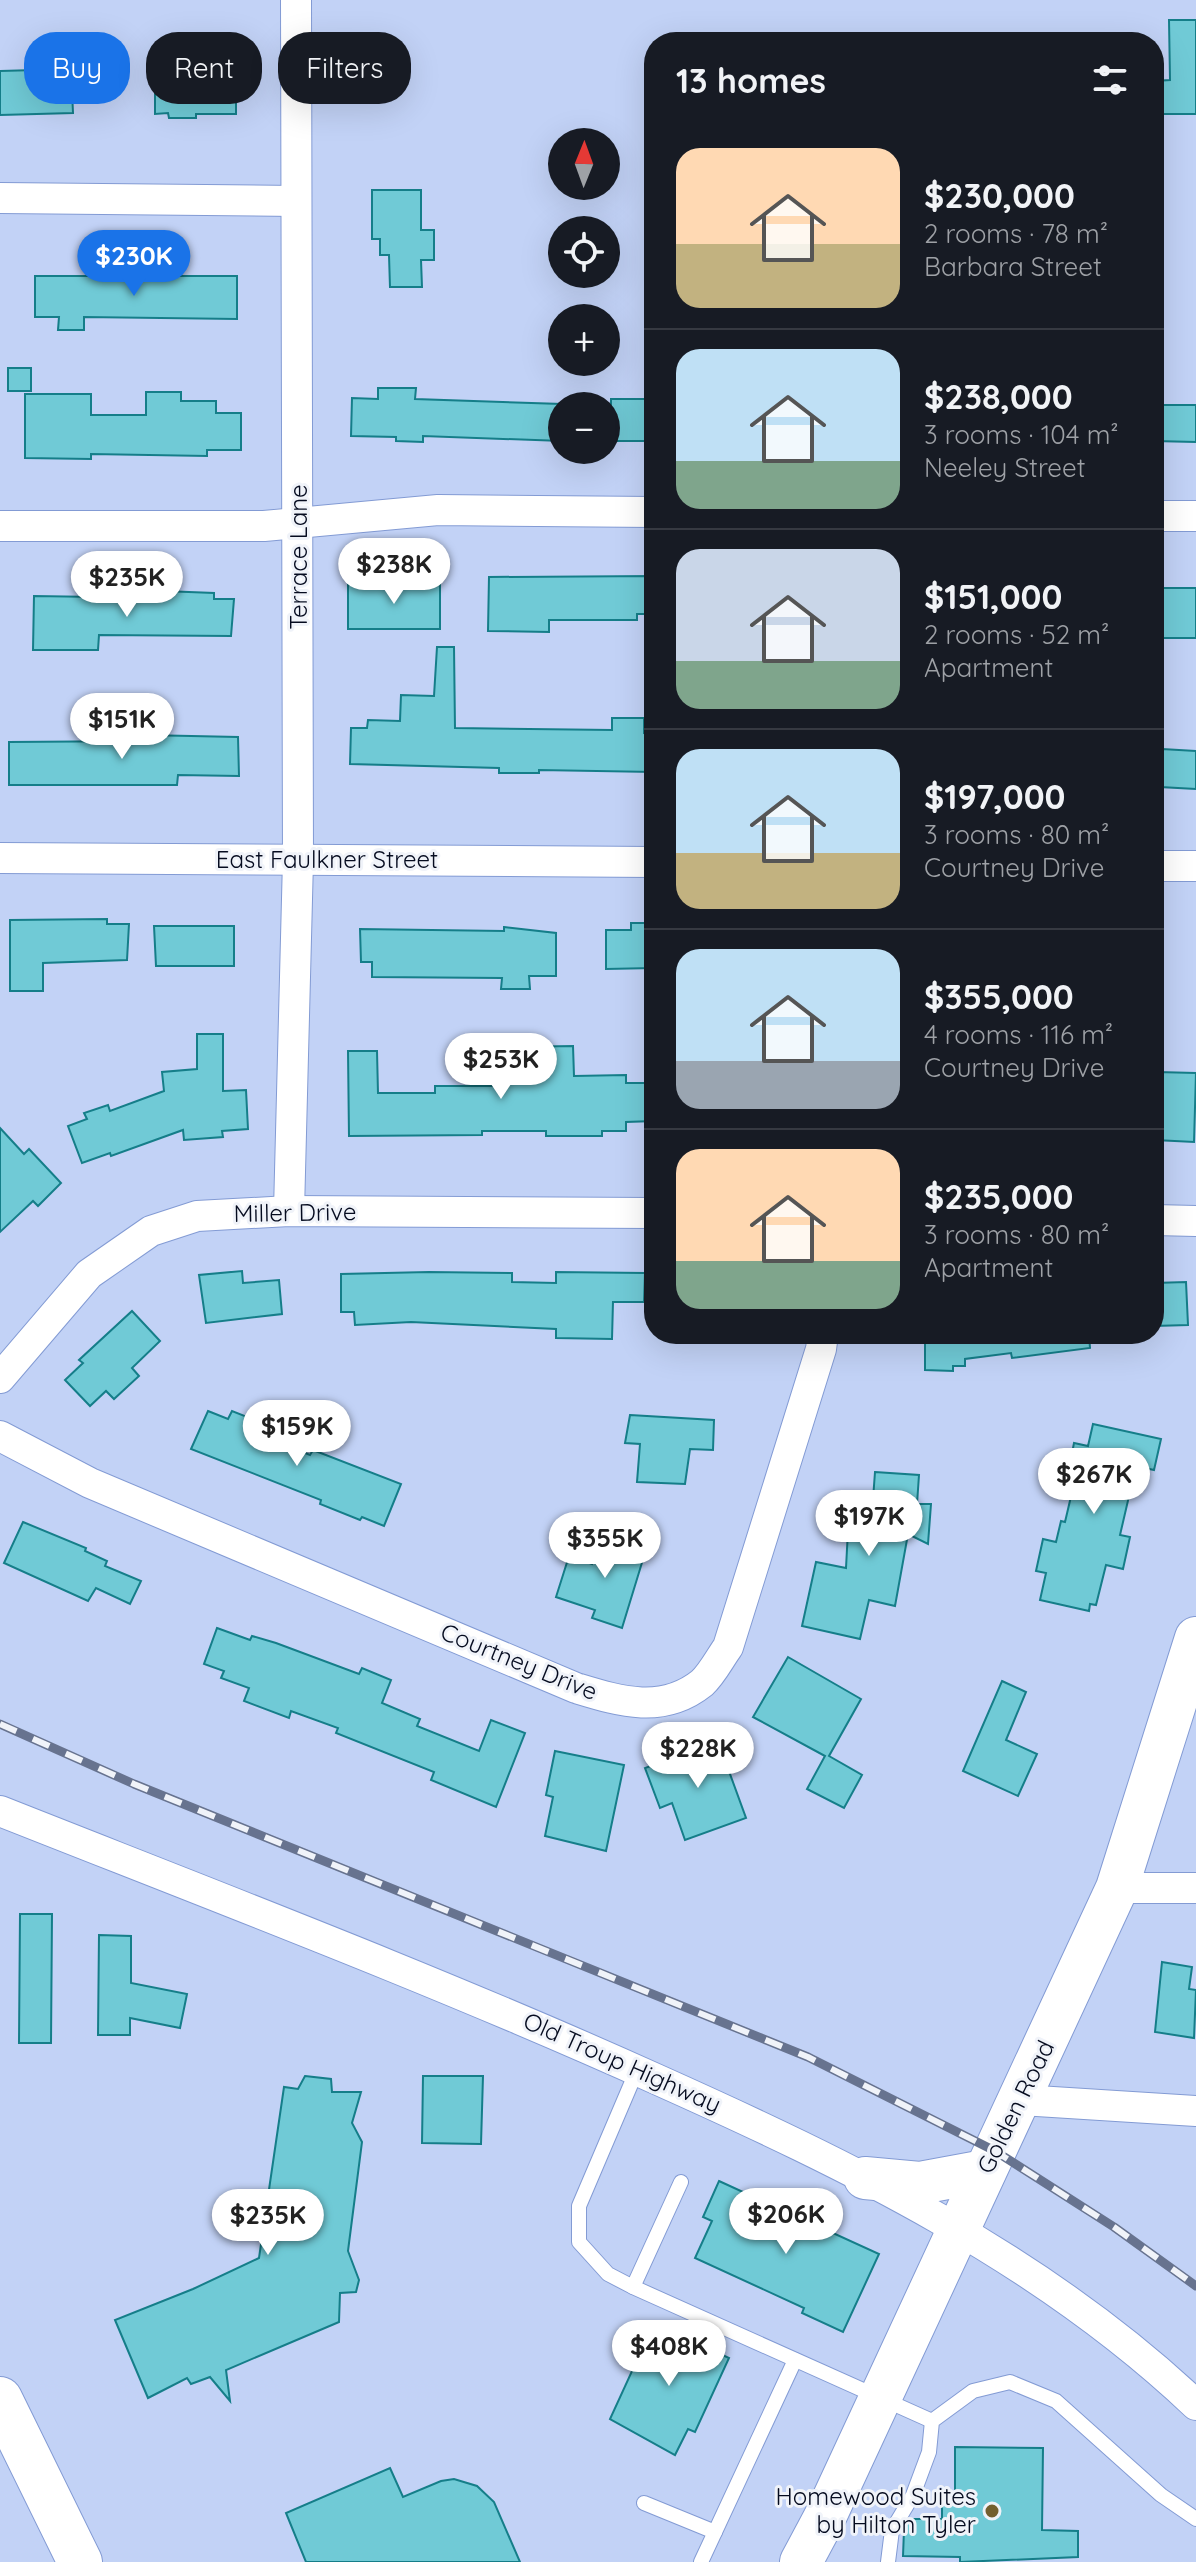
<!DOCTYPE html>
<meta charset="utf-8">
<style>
body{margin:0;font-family:Quicksand,sans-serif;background:#20242c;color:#f1f3f6;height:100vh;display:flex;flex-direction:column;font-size:30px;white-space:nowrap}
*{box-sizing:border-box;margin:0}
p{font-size:26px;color:#9ea1a6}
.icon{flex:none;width:44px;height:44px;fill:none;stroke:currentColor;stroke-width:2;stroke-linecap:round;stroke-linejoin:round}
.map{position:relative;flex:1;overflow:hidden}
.details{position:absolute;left:644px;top:32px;width:520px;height:1312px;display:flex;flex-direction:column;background:#171b24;border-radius:32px;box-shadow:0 8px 32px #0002}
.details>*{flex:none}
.top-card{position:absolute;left:24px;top:32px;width:500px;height:72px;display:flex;gap:16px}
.needle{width:52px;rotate:1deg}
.controls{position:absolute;left:548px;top:128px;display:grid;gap:16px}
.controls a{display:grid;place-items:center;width:72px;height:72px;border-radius:50%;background:#171b24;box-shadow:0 8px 32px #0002;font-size:40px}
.price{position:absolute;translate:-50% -68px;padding:0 18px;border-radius:28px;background:#fff;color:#222;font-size:26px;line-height:52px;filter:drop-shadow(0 2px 4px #0008)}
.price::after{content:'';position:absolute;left:50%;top:48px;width:24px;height:18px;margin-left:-12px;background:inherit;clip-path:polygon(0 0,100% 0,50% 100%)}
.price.selected{background:#1a73e8;color:#fff}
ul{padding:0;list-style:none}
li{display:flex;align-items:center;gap:24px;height:200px;padding:0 32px}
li+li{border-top:2px solid #363941}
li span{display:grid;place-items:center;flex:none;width:224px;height:160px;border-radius:24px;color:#555}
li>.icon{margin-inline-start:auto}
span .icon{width:96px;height:96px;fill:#fffc;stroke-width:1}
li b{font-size:34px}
h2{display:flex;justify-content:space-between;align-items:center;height:96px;padding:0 32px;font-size:34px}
.tag{padding:0 28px;border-radius:32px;background:#171b24;box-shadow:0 8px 32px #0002;font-size:28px;line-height:72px}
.tag.selected{background:#1a73e8;color:#fff}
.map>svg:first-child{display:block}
</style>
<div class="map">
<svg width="1196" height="2562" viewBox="0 0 1196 2562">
<rect width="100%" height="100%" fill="#c2d2f6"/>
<g fill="#70cad6" stroke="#157e89" stroke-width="2">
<polygon points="1169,20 1196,20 1196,114 1154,114 1154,81 1170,80"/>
<polygon points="155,60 196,60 196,65 213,65 213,75 236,74 236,114 196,114 196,118 169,118 168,113 155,114"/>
<polygon points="71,69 73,113 0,115 0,71"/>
<polygon points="372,190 421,190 421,230 434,230 434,260 421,260 422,287 390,287 389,255 380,255 380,239 372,239"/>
<polygon points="35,276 237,276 237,319 84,317 84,330 58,330 59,317 35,317"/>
<rect x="8" y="368" width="23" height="23"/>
<polygon points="378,388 416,388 415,399 562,404 562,441 423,436 423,442 396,441 396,437 351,436 352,398 378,399"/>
<polygon points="146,392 181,392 181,401 216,401 216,413 241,413 241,450 207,450 207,456 91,454 91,459 25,458 25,394 91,394 91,415 146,415"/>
<rect x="611" y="399" width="43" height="42"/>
<polygon points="1154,405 1196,405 1196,442 1154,441"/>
<polygon points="654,576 654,614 637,614 637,620 549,620 549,632 488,631 489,577"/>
<polygon points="377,580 412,580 412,586 440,585 440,629 348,629 348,585 377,585"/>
<rect x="1154" y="588" width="42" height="50"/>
<polygon points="163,591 214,593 214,599 234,599 231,636 99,635 98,650 33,650 34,596 163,598"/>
<polygon points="437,647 454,647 455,728 612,730 612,718 644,718 644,733 654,734 654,772 539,770 539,773 499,773 499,768 350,764 351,728 367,728 368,720 400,721 401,695 434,696"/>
<polygon points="144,735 238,737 239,776 178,775 177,785 9,785 9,742 144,741"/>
<polygon points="1162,749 1196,751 1196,789 1160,787"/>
<polygon points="107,919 107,924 129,924 127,960 43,963 43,991 10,991 10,920"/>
<polygon points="631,923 654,923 654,968 606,969 606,930 631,930"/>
<polygon points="154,926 234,926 234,966 156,966"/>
<polygon points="504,927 556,933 556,976 529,976 530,989 501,989 502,978 372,977 372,962 361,962 360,929 504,931"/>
<polygon points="197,1034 223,1034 223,1091 246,1090 248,1129 222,1131 223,1137 184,1140 183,1130 111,1156 110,1153 82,1163 68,1126 87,1119 84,1113 108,1105 110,1111 164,1091 162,1072 197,1069"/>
<polygon points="573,1046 574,1076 626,1075 626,1083 654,1083 654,1121 626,1122 626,1131 602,1131 602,1136 546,1136 546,1131 482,1131 482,1135 349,1136 348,1051 377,1051 378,1093 435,1093 435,1086 508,1086 509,1047"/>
<polygon points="1157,1072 1196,1073 1194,1142 1155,1140"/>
<polygon points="0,1128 24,1154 29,1149 61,1183 38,1206 33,1201 0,1232"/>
<polygon points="242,1271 243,1283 279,1280 282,1314 206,1323 199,1275"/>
<polygon points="429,1272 512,1273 512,1282 556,1283 556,1272 645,1273 644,1302 613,1302 612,1339 556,1338 556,1329 411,1322 355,1325 354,1312 341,1312 341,1274"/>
<polygon points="1186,1282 1188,1325 1154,1326 1154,1283"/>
<polygon points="132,1311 160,1341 132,1368 139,1376 114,1399 106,1391 90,1406 65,1380 83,1363 79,1360"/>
<polygon points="925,1334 1089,1334 1090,1348 1012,1358 1011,1353 965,1359 965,1366 953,1366 953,1371 925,1370"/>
<polygon points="208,1411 228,1419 232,1411 265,1424 261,1435 310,1455 313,1450 401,1484 384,1526 362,1517 360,1520 320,1504 321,1500 191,1449"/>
<polygon points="630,1415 714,1420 713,1450 690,1449 685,1484 637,1482 640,1444 625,1443"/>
<polygon points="1093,1424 1161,1439 1154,1470 1136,1466 1120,1535 1130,1537 1123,1569 1106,1565 1096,1605 1090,1604 1089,1611 1040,1600 1046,1573 1036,1571 1043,1539 1056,1542 1061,1521 1065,1522 1076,1475 1068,1474 1074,1443 1088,1446"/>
<polygon points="875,1472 919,1475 917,1504 931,1504 928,1544 908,1534 895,1606 869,1600 860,1639 802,1626 816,1562 846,1568 849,1511 872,1513"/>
<polygon points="23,1522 86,1548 85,1551 107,1561 105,1566 141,1581 130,1604 96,1588 88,1601 4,1563"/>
<polygon points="615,1533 648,1543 622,1628 592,1618 595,1610 556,1597 569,1556 592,1564 597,1549 609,1553"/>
<polygon points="217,1628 250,1640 252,1636 276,1643 359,1674 362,1668 391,1680 382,1703 420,1719 417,1726 479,1751 491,1720 525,1733 496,1807 431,1780 434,1772 336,1733 338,1728 291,1711 289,1718 244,1701 249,1688 221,1678 224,1671 204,1664"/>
<polygon points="788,1657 861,1699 829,1756 862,1775 844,1808 807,1789 825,1756 753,1717"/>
<polygon points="1002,1681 1026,1692 1006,1740 1037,1754 1018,1796 963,1771"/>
<polygon points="718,1741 746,1818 685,1840 672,1803 660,1808 645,1768"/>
<polygon points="555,1751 624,1765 606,1851 545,1836 553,1797 546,1795"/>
<polygon points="20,1914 52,1914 51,2043 19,2043"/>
<polygon points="99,1935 131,1936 131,1983 187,1994 180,2028 130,2018 130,2035 98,2035"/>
<polygon points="1162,1962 1192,1967 1189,1989 1196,1990 1194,2038 1155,2032"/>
<polygon points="305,2076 331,2079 332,2092 361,2092 352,2123 362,2142 348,2251 359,2280 356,2292 340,2293 339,2322 226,2370 230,2401 210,2377 191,2384 187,2378 148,2398 115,2320 193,2289 259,2258 284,2087 298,2089"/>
<polygon points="423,2076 483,2076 481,2144 422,2143"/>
<polygon points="719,2181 879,2254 843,2332 802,2313 804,2308 695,2258 712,2221 703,2217"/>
<polygon points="654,2323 729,2358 695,2432 688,2429 675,2455 610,2419"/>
<polygon points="955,2447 1043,2448 1042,2530 1078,2531 1078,2557 960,2562 960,2557 903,2556 904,2530 910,2519 942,2519 942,2504 955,2504"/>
<polygon points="390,2468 403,2497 441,2481 454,2479 477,2486 494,2502 520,2562 306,2562 286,2513"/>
</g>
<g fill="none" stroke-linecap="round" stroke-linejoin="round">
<defs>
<g id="lane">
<polyline points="637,2070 579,2206 579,2242 608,2274 633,2287 681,2182"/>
<polyline points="633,2287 932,2421"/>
<polyline points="644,2503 715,2532"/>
<polyline points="701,2562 795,2360"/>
<polyline points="888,2562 892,2530 913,2495 929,2452 932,2421 973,2391 1010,2382 1056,2401 1161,2495 1196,2519"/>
</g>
<g id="street">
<polyline points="0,198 296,201"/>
<polyline points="1154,516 1196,516"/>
<polyline points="0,526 264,526 438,510 654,512"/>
<polyline points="0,858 654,862"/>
<polyline points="1154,866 1196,866"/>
<polyline points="289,1211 298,860 296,0"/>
<polyline points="1154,1220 1196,1221"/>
<polyline points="0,1378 89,1274 151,1231 197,1216 289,1211 654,1213"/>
<path d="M0 1436 90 1483 576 1688C619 1701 662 1715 702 1683 712 1674 720 1658 728 1647L821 1349 823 1334"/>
<path d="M0 1811C220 1898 441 1982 656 2079 848 2165 1041 2258 1196 2405"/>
<polyline points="1117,1888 1196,1888"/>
<polyline points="1021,2100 1196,2111"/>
</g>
<g id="secondary">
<polyline points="865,2178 920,2183 985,2171"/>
<polyline points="801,2562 824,2519 1117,1888 1196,1638"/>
</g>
<polyline id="primary" points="0,2399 80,2562"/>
</defs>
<use href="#lane" stroke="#839bd4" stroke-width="16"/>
<use href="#street" stroke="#839bd4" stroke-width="32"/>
<use href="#secondary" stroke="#839bd4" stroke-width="44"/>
<use href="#primary" stroke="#839bd4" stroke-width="46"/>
<use href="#lane" stroke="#fff" stroke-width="14"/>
<use href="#street" stroke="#fff" stroke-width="30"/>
<use href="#secondary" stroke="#fff" stroke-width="42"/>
<use href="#primary" stroke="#fff" stroke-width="44"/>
<defs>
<polyline id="rail" points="0,1724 134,1784 808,2057 995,2151 1114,2227 1196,2286"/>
</defs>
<use href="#rail" stroke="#67738f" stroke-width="9"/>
<use href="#rail" stroke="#f0f3f9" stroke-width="6" stroke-dasharray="18" stroke-linecap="butt"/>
</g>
<circle fill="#735f2e" stroke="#f0f3f9" stroke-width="3" cx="992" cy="2511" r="8"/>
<g text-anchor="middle" stroke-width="6" stroke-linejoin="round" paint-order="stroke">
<g font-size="24" fill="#050b1f" stroke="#f0f3f9">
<text transform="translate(299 557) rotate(-90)" y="8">Terrace Lane</text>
<text x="327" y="868">East Faulkner Street</text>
<text transform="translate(295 1213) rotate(-1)" y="8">Miller Drive</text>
<text transform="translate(519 1662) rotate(22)" y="8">Courtney Drive</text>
<text transform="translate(622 2063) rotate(24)" y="8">Old Troup Highway</text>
<text transform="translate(1016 2107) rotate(-64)" y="8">Golden Road</text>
</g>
<g font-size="24" fill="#050b1f" stroke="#f0f3f9" text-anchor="end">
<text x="976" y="2505">Homewood Suites<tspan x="976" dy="28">by Hilton Tyler</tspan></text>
</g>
</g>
</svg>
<div class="controls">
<a><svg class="needle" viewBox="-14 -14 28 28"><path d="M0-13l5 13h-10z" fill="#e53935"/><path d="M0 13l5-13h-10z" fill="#9ea1a6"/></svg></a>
<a><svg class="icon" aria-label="locate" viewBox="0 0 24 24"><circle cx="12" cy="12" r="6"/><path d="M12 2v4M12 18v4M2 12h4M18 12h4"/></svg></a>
<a>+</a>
<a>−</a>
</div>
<b class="price selected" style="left:134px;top:298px">$230K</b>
<b class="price" style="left:394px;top:606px">$238K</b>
<b class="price" style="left:127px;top:619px">$235K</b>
<b class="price" style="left:122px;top:761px">$151K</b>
<b class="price" style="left:501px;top:1101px">$253K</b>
<b class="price" style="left:297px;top:1468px">$159K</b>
<b class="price" style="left:1094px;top:1516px">$267K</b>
<b class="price" style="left:869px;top:1558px">$197K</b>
<b class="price" style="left:605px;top:1580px">$355K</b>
<b class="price" style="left:698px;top:1790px">$228K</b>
<b class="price" style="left:786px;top:2256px">$206K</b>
<b class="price" style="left:268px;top:2257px">$235K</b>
<b class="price" style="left:669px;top:2388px">$408K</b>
<div class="top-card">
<a class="tag selected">Buy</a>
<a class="tag">Rent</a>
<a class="tag">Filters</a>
</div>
<section class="details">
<h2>13 homes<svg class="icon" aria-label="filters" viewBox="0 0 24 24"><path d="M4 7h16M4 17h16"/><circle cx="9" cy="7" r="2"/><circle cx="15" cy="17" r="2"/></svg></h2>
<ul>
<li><span style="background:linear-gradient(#ffd9b3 60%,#c2b280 0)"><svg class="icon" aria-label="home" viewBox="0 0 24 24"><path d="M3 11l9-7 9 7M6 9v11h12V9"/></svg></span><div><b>$230,000</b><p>2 rooms · 78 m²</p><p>Barbara Street</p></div></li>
<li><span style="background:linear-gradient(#bfe0f5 70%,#7fa58c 0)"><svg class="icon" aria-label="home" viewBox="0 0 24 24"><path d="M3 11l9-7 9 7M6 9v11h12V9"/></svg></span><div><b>$238,000</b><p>3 rooms · 104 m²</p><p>Neeley Street</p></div></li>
<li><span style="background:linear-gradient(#c9d6e8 70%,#7fa58c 0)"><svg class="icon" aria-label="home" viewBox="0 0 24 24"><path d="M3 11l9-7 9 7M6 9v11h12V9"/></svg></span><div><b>$151,000</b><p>2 rooms · 52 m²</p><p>Apartment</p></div></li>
<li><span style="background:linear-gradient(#bfe0f5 65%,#c2b280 0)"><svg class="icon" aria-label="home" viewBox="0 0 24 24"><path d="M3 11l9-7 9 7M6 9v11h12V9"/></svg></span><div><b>$197,000</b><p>3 rooms · 80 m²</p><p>Courtney Drive</p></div></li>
<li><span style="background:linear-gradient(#bfe0f5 70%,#9aa5b1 0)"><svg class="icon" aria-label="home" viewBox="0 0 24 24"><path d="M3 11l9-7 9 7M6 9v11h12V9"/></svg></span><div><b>$355,000</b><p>4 rooms · 116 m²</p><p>Courtney Drive</p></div></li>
<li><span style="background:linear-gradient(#ffd9b3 70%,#7fa58c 0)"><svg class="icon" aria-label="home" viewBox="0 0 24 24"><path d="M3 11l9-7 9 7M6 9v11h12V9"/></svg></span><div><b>$235,000</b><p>3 rooms · 80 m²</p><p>Apartment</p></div></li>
</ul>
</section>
</div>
